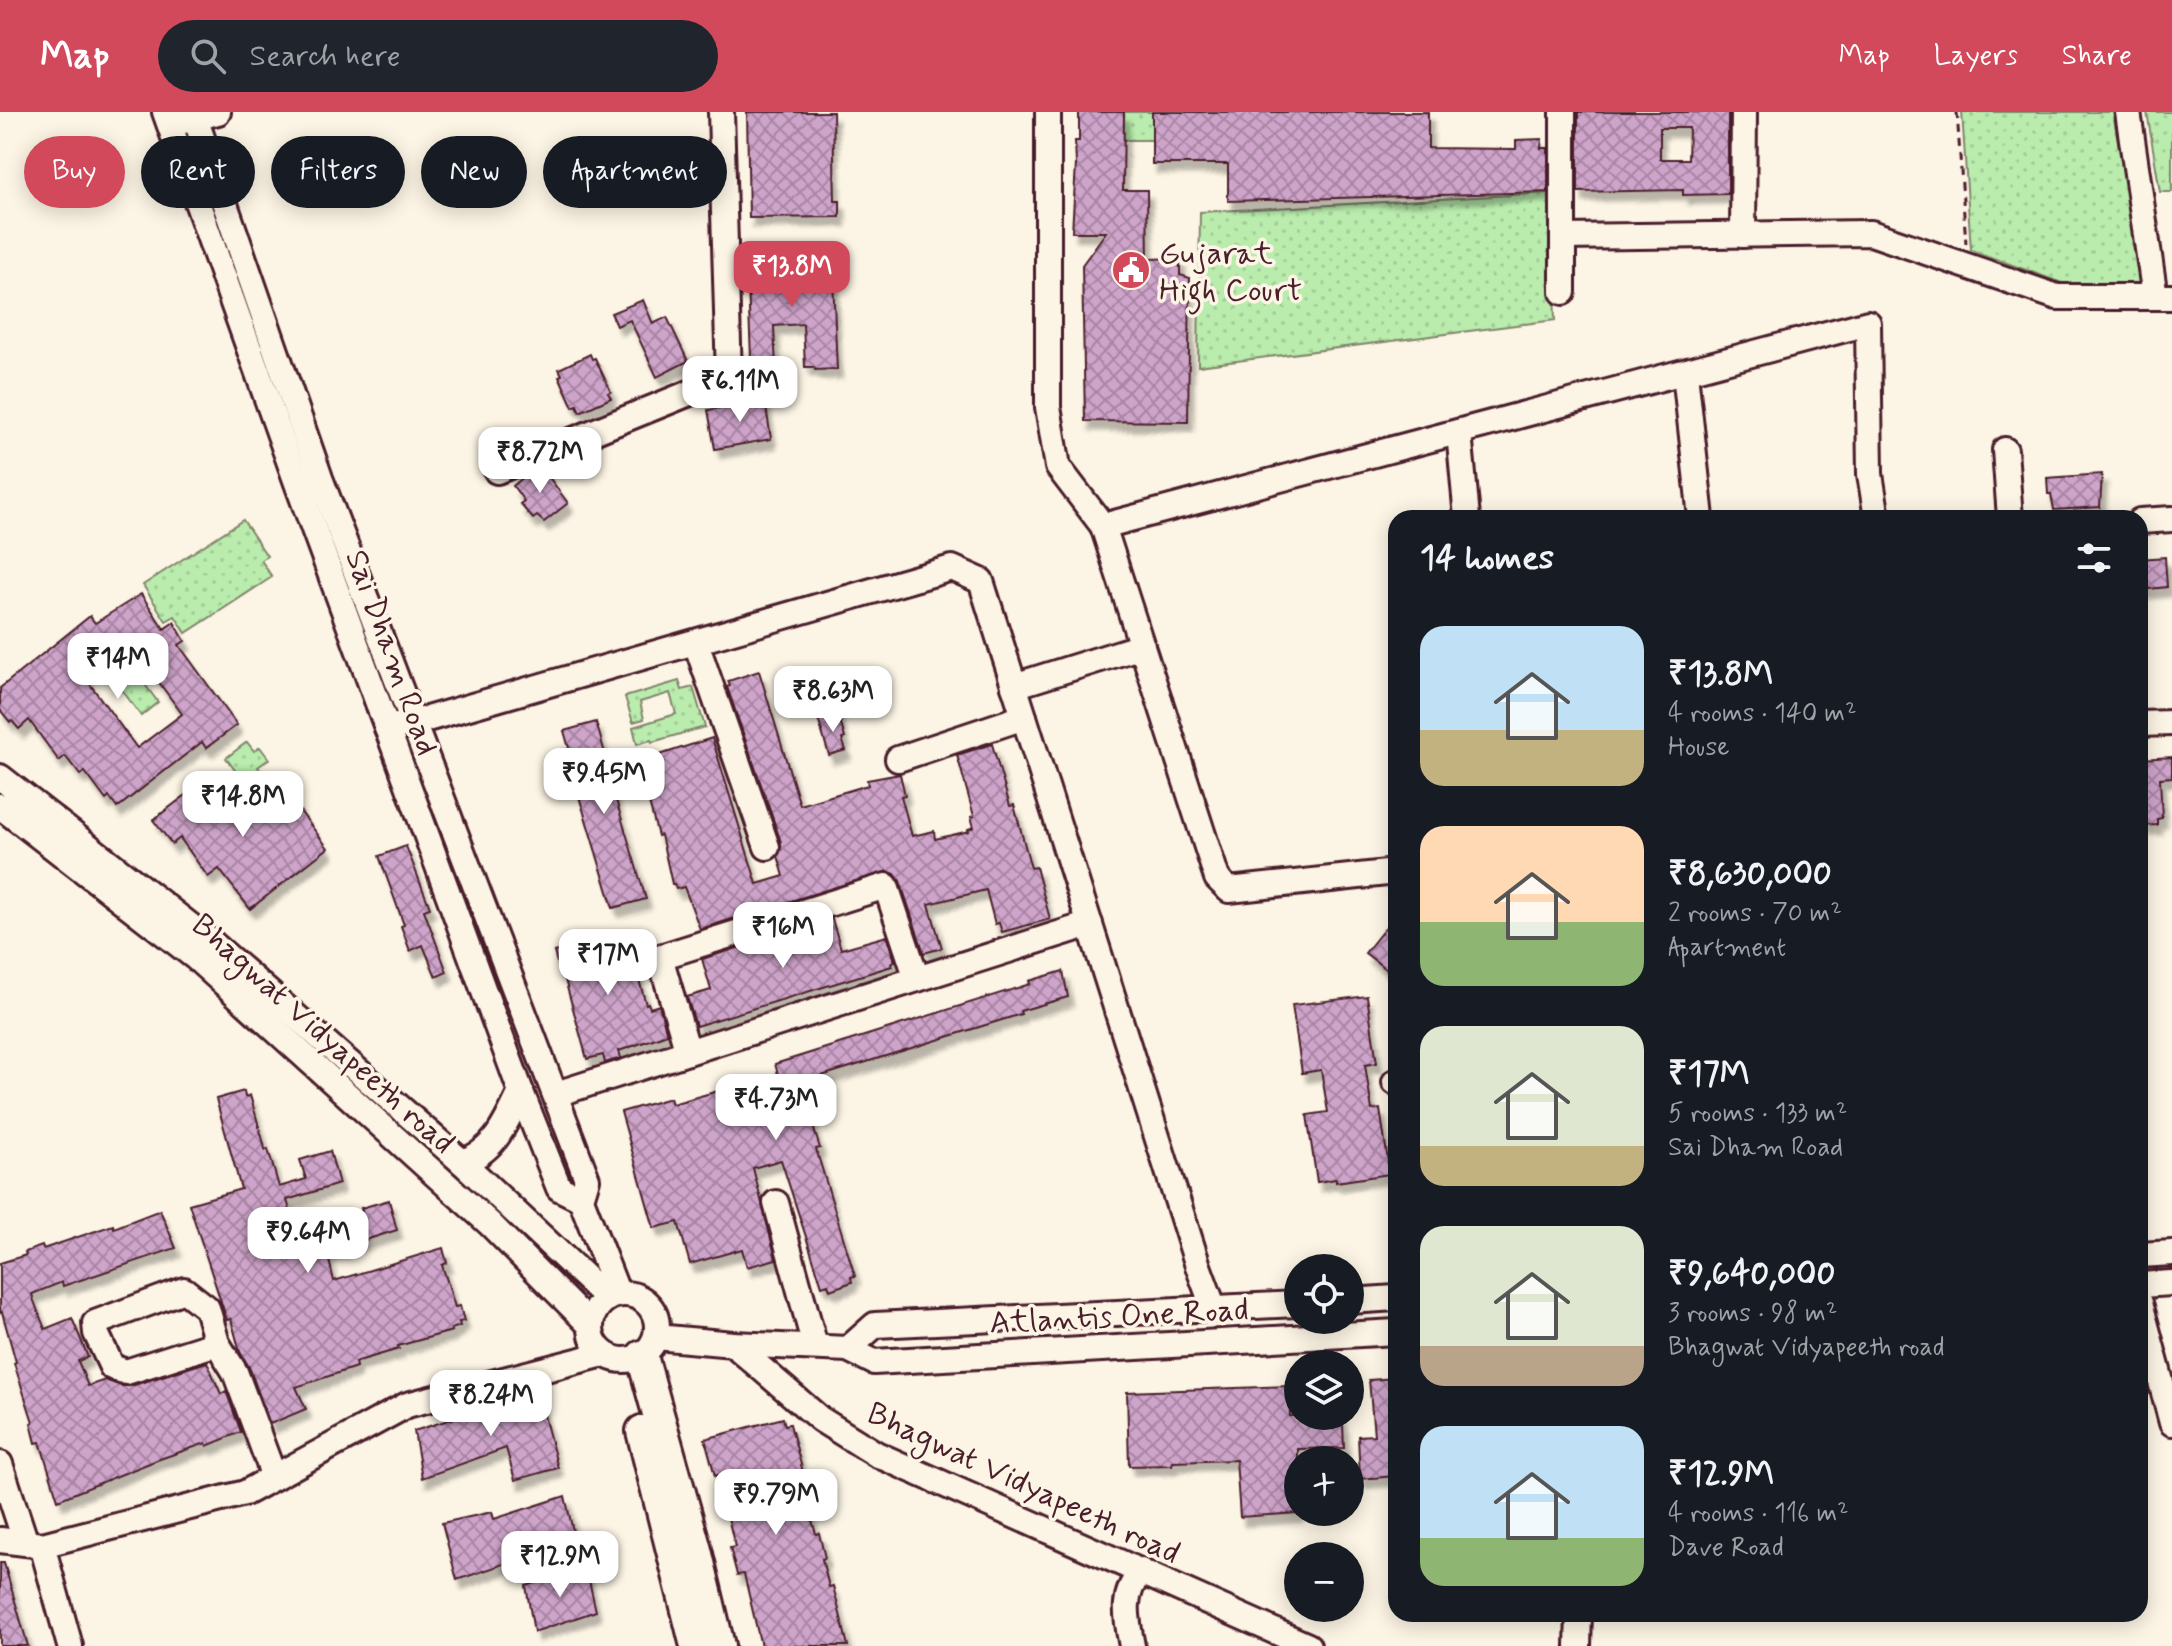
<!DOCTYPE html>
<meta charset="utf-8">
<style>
body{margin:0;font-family:Mynerve,sans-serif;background:#20242c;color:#f1f3f6;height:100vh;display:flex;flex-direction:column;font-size:30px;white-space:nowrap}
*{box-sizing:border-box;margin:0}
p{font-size:26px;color:#9ea1a6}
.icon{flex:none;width:44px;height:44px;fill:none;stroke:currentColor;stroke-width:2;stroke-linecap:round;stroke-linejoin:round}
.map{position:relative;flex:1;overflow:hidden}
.details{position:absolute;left:1388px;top:398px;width:760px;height:1112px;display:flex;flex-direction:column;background:#171b24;border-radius:24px;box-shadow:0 4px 20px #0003}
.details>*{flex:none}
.guide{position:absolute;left:24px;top:24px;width:760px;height:72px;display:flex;gap:16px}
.buttons{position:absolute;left:1284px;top:1142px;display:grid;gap:16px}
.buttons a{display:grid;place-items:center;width:80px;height:80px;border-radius:50%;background:#171b24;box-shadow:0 4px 20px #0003;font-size:40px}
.price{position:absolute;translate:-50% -68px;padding:0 18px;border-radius:16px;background:#fff;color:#222;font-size:26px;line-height:52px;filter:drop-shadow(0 2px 4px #0008)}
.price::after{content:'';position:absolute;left:50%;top:48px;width:24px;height:18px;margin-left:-12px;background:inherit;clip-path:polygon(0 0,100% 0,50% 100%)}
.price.selected{background:#d1495b;color:#fff}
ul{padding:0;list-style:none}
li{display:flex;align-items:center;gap:24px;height:200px;padding:0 32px}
li span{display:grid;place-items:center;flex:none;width:224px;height:160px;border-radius:24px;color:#555}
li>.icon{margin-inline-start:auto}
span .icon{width:96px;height:96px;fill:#fffc;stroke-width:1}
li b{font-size:34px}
h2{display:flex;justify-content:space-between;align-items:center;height:96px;padding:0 32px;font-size:34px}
.tag{padding:0 28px;border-radius:36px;background:#171b24;box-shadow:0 4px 20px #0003;font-size:28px;line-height:72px}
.tag.selected{background:#d1495b;color:#fff}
header{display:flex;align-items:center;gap:48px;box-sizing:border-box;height:112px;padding:0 40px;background:#d1495b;color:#fff}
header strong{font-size:38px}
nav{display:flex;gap:44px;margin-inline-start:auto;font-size:28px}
.search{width:560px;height:72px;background:#20242c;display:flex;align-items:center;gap:20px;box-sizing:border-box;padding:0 28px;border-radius:44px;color:#9ea1a6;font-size:30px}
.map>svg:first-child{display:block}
</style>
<header>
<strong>Map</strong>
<div class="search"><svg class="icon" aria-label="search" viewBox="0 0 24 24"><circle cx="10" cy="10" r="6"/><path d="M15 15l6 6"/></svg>Search here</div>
<nav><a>Map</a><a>Layers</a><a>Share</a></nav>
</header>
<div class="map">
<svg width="2172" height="1534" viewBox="0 0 2172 1534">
<defs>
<pattern id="grass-dots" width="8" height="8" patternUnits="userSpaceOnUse" patternTransform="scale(2)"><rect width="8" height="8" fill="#b9ecad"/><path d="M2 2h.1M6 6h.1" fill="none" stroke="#a1ca95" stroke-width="1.8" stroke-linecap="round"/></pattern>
<pattern id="building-cross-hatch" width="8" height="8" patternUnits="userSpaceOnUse" patternTransform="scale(2)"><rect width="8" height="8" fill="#cea4ca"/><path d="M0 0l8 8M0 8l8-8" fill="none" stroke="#a985a4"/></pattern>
<filter id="shadow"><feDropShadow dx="5" dy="9" stdDeviation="2" flood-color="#0004"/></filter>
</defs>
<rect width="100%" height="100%" fill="#fcf5e5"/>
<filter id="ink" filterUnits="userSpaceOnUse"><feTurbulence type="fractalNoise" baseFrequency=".0125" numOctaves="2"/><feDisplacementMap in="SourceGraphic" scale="16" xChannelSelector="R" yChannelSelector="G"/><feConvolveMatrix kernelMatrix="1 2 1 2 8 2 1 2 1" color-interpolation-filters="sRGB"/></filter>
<g filter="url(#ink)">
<g fill="url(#grass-dots)" stroke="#82866c" stroke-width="2">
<polygon points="1124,0 1152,0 1152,28 1123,28"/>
<polygon points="1962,0 2113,0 2141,165 2139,172 2062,171 1971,138"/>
<polygon points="2147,0 2172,0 2172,80 2160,80"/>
<polygon points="1551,81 1555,208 1198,254 1200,100"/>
<polygon points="243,408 267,444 261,448 272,465 186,521 175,504 166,509 143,473"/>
<polygon points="131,554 158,590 141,604 114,567"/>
<polygon points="679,569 682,578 693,575 705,615 652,630 651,628 637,632 633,615 676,602 670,581 640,590 644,607 633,610 625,585"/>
<polygon points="247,630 254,639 260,635 269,647 258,655 268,669 252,681 226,646"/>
</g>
<g fill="url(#building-cross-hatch)" stroke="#4a1f2b" stroke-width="2" fill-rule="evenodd" filter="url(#shadow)">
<polygon points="747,0 833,0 835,89 840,89 840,105 749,106"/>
<polygon points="1079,0 1124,0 1123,78 1147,78 1148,147 1180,146 1180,163 1190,166 1188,310 1085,309 1082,153 1106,120 1072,120 1076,52 1075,29 1079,29"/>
<polygon points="1152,0 1428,0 1428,36 1516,37 1516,28 1542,27 1541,36 1548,36 1548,80 1228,89 1228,52 1152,52"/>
<path d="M1578 0H1728V82L1683 83V78L1578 80ZM1660 16H1689L1688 47H1660Z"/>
<polygon points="832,145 837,257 815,258 814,255 805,255 803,212 774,214 776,256 771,256 771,260 748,261 747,246 751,246 747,148"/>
<polygon points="643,188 653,212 667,205 688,249 657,265 630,208 617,214 611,201"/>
<polygon points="590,242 592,247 595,246 611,280 608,281 611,286 580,300 577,293 573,295 559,264 562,263 559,257"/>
<polygon points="765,288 771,327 715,337 708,298"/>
<polygon points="543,357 568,391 544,410 537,404 533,407 520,392 524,389 513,374 526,363"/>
<polygon points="2102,362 2100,395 2054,398 2051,382 2048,382 2047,366"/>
<polygon points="2165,445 2167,475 2140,478 2140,447"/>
<path d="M141 482 164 517 174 510 185 529 179 533 237 613 206 636 202 630 117 696 109 685 106 688 85 660 80 663 65 644 59 649 29 608 19 617 12 609 10 610 0 598V576L90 504 95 511ZM125 534 140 558 147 554 182 602 137 636 84 564Z"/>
<polygon points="759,559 800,693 868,673 867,668 900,662 905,683 901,684 912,724 934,719 935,727 969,719 968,717 974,715 971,705 974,704 957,643 992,632 1010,694 1014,693 1031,756 1036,755 1050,807 1002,820 999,811 995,812 986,778 929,792 942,836 924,841 900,769 895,762 888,759 700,817 684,775 676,777 674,772 672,772 661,723 658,724 645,676 643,677 637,659 640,658 638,650 712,626 757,772 784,764 778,744 781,730 727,575 730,574 728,569"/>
<polygon points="838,601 845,626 842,627 846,638 829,643 818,607"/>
<polygon points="596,610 605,641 602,642 646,787 613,796 574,668 578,667 564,619"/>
<polygon points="2172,645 2172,665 2160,666 2162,706 2157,707 2157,713 2142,714 2140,647"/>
<polygon points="211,664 244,708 284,678 328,736 250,797 219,757 208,765 180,726 172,732 153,708"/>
<polygon points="406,734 430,796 424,798 447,860 436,865 423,833 410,839 401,814 404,813 379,744"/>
<polygon points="1396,802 1396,865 1365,841"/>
<polygon points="832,807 841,837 887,824 895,850 891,851 892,854 696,914 687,885 711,878 702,847"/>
<polygon points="625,820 646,892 648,891 650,896 659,893 667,922 619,939 621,946 605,951 603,943 587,947 562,857 559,858 554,840"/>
<polygon points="1063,859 1068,885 1020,899 1021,902 799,971 820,1036 816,1037 855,1164 851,1165 852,1170 830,1178 828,1172 822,1174 781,1048 753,1056 776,1147 747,1155 742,1137 690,1152 678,1110 654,1116 621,1000 670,986 672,992 778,962 775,952 1030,872 1029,869"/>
<polygon points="1367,884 1377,951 1365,953 1372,998 1380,997 1390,1062 1336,1070 1336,1067 1317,1070 1307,1003 1328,1000 1321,958 1302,961 1292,893"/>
<polygon points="244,979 245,985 250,983 264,1032 265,1038 268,1037 279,1075 306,1067 300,1048 330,1039 339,1072 287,1088 296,1119 362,1099 361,1096 389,1088 397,1118 327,1140 334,1169 443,1136 447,1151 442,1153 449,1175 455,1195 460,1194 464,1209 459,1210 460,1214 451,1217 452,1219 398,1234 399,1237 355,1250 356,1255 296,1275 306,1297 270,1312 249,1255 240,1240 231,1207 227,1208 189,1092 241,1077 216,987"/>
<polygon points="160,1098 176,1136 63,1174 62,1170 32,1182 34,1189 45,1217 72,1206 88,1245 78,1249 88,1274 105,1268 121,1274 131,1274 207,1250 221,1282 226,1279 241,1320 207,1334 206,1331 157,1348 58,1388 40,1330 36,1331 31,1311 33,1310 14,1251 16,1250 2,1200 0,1201 0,1151 26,1143 25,1140 42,1134 43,1137 113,1113 114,1116"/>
<polygon points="1396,1266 1396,1364 1360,1367 1358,1324 1374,1323 1369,1268"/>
<polygon points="1289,1274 1290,1304 1341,1304 1341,1312 1343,1312 1344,1336 1298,1337 1298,1401 1240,1405 1236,1348 1173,1350 1172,1353 1129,1354 1127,1280"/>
<polygon points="538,1281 558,1356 515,1368 506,1336 422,1366 414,1319 495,1293 493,1288"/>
<polygon points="783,1306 785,1313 790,1312 812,1393 808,1394 816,1422 819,1421 825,1446 822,1447 829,1475 833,1474 848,1534 761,1534 744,1462 737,1463 730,1436 735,1435 718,1363 715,1364 705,1327"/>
<polygon points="565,1384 575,1428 457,1468 442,1411 492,1400 494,1407"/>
<polygon points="0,1451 4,1451 28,1534 0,1534"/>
<polygon points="586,1455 596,1499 534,1520 526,1474"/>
</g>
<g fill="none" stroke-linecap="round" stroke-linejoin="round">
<defs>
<g id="minor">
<polyline points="165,0 297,371 521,980 559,1076 581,1087"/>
<polyline points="193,0 320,366 587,1067 581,1087 618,1182"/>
<polyline points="1048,0 1048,295 1058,355 1103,414 1217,766 1229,778 1396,760"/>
<polyline points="2128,0 2155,185"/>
<polyline points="180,10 218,0"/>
<polyline points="1743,123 1744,0"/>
<polyline points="1563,125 1871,121 2057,185 2172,185"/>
<polyline points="1563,180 1563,0"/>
<polyline points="1685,261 1701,406"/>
<polyline points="1459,320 1467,406"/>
<polyline points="2005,338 2010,406"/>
<polyline points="497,359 729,265 721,0"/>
<polyline points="2140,409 2172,407"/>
<polyline points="1103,414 1868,211 1870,362 1877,406"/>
<polyline points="696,531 767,735"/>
<polyline points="1014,574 1142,534"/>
<polyline points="2140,612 2172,611"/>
<polyline points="387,616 413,611 952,456 981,469 1198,1154 1214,1197"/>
<polyline points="898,647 1024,605"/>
<polyline points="0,665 211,830 462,1050 607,1186"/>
<polyline points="0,694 196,846 490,1112 591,1214"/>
<polyline points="688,940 660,845 886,774 917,867"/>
<polyline points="1395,970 1396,970"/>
<polyline points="556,982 1090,812"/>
<path d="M462 1050C496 1039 506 1010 521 980"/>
<polyline points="776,1091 815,1234"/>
<polyline points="2140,1143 2172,1141"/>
<polyline points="2140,1173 2172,1171"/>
<circle cx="624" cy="1215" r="33"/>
<polyline points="1350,1189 1396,1186"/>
<polyline points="2140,1191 2172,1311"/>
<polyline points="656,1225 733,1232 848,1237 874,1250 1396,1220"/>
<polyline points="217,1231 207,1196 184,1178 95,1211 96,1221 112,1255 126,1260 217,1231 235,1260 274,1365"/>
<polyline points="733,1232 820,1307 876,1342 1308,1534"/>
<polyline points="848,1237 875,1213 1298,1192"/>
<polyline points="0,1352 26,1431"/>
<polyline points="0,1428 42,1433 245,1381 407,1293 604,1242"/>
<polyline points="42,1433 70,1534"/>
<path d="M1132 1534C1126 1504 1121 1484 1141 1459"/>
<polyline points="1578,1534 1579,1502"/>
</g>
<g id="major">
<polyline points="642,1244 696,1438 719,1534"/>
<polyline points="642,1319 696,1534"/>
</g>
</defs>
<use href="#minor" stroke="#4a1f2b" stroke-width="30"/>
<use href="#major" stroke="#4a1f2b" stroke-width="36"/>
<polyline stroke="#4a1f2b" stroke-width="3" stroke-dasharray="8 6" stroke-linecap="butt" points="1957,0 1966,132"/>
<use href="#minor" stroke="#fcf5e5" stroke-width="24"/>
<use href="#major" stroke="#fcf5e5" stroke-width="30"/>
</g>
</g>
<defs>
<symbol id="civic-disc" viewBox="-11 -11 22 22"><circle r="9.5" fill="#d1495b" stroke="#fcf5e5"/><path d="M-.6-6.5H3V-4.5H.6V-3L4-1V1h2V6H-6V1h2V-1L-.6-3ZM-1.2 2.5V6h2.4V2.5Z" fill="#fff"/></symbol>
</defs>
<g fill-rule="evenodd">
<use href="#civic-disc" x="1109" y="136" width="44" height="44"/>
</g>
<g text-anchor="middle" stroke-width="7" stroke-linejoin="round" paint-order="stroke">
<g font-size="32" fill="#4a1f2b" stroke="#fcf5e5" text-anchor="start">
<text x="1159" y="151">Gujarat<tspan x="1159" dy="37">High Court</tspan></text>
</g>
<g font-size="32" fill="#4a1f2b" stroke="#fcf5e5">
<text transform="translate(393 540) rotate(70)" y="11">Sai Dham Road</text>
<text transform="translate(324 921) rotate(42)" y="11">Bhagwat Vidyapeeth road</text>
<text transform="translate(1119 1203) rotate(-3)" y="11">Atlantis One Road</text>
<text transform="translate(1024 1370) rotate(25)" y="11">Bhagwat Vidyapeeth road</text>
</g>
</g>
</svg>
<div class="buttons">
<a><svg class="icon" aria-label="locate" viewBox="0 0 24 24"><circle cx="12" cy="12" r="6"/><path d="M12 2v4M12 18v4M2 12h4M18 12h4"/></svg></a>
<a><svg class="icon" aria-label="layers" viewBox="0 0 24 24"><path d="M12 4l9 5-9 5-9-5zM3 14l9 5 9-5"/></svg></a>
<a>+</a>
<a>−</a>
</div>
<b class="price selected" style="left:792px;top:197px">₹13.8M</b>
<b class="price" style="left:740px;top:312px">₹6.11M</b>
<b class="price" style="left:540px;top:383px">₹8.72M</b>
<b class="price" style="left:118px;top:589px">₹14M</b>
<b class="price" style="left:833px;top:622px">₹8.63M</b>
<b class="price" style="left:604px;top:704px">₹9.45M</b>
<b class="price" style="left:243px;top:727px">₹14.8M</b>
<b class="price" style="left:783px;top:858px">₹16M</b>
<b class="price" style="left:608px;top:885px">₹17M</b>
<b class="price" style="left:776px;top:1030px">₹4.73M</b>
<b class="price" style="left:308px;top:1163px">₹9.64M</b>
<b class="price" style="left:491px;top:1326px">₹8.24M</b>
<b class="price" style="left:776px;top:1425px">₹9.79M</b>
<b class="price" style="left:560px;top:1487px">₹12.9M</b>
<div class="guide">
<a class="tag selected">Buy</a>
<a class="tag">Rent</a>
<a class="tag">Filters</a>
<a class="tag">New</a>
<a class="tag">Apartment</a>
</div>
<section class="details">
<h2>14 homes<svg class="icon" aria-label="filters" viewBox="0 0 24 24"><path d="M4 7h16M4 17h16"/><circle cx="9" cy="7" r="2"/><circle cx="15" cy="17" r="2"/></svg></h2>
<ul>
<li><span style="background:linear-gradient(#bfe0f5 65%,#c2b280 0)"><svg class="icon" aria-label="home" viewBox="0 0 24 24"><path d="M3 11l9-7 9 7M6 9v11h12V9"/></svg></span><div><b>₹13.8M</b><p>4 rooms · 140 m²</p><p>House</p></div></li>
<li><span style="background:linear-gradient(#ffd9b3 60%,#8fb573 0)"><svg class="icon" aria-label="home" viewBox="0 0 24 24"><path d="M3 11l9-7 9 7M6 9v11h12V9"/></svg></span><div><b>₹8,630,000</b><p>2 rooms · 70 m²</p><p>Apartment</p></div></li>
<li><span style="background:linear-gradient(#dfe7d0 75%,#c2b280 0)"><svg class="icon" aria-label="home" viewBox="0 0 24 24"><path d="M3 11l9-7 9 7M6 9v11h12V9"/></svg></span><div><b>₹17M</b><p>5 rooms · 133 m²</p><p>Sai Dham Road</p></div></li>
<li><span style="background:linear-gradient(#dfe7d0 75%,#b9a48a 0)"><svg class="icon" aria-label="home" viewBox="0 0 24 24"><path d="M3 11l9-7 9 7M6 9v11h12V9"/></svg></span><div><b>₹9,640,000</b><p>3 rooms · 98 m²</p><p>Bhagwat Vidyapeeth road</p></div></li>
<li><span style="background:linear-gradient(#bfe0f5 70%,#8fb573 0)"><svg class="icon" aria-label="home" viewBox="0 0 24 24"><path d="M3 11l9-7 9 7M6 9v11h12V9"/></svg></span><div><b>₹12.9M</b><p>4 rooms · 116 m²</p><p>Dave Road</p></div></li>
</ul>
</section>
</div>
